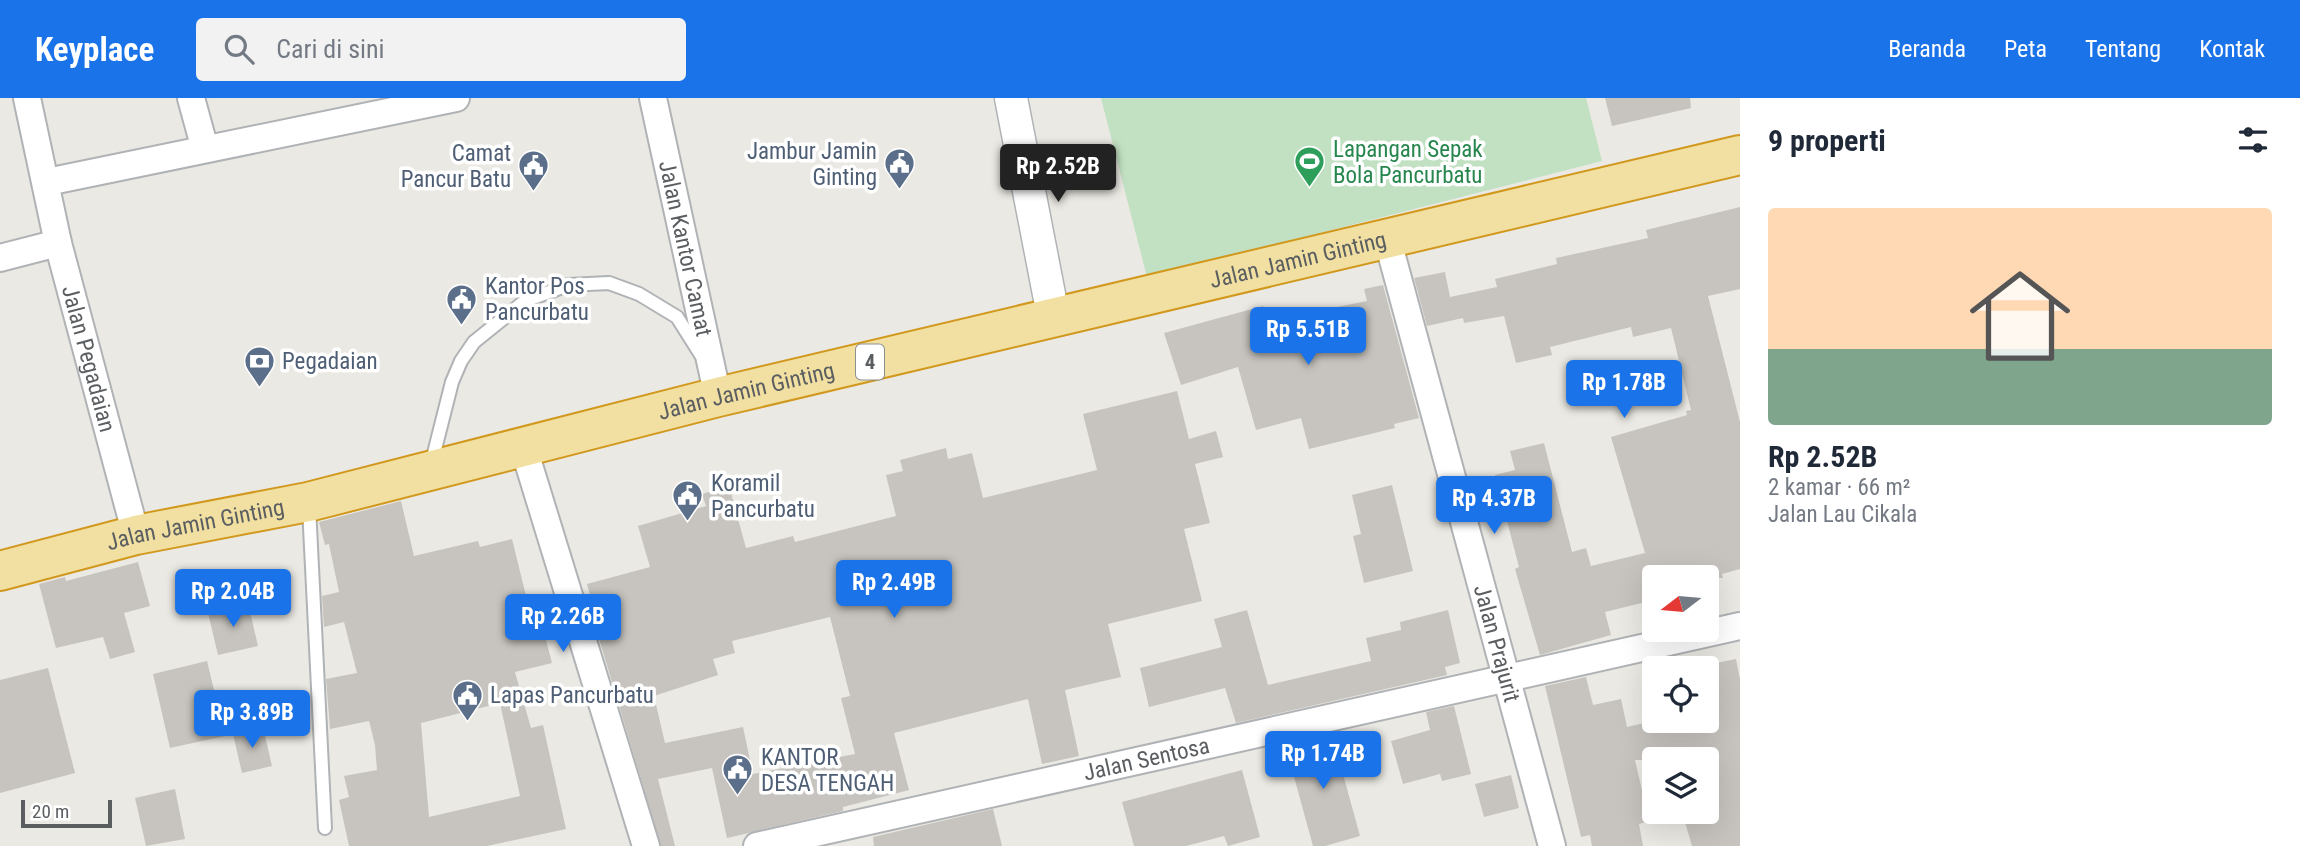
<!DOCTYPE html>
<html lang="id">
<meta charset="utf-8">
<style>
body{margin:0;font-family:"Roboto Condensed",sans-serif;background:#f2f2f3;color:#1f2937;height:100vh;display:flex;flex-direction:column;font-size:26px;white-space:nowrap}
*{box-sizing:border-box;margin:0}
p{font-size:23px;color:#747a83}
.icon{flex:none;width:38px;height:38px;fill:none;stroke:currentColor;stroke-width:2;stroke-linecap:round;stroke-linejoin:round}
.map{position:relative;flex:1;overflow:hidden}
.details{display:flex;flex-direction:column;background:#fff;width:560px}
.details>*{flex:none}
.needle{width:46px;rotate:254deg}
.controls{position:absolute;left:1642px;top:467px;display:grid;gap:14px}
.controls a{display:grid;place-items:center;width:77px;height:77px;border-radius:7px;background:#fff;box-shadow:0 7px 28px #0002;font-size:35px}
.scale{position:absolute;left:21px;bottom:18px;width:91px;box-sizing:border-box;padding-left:7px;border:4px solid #5b5e61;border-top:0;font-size:19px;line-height:24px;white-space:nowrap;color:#5b5e61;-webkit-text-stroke:5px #fff;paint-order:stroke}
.price{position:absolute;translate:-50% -60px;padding:0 16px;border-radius:7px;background:#1a73e8;color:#fff;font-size:23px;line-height:46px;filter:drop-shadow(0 2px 4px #0008)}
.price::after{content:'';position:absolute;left:50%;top:42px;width:21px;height:16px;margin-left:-10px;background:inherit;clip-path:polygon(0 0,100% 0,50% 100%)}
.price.active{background:#222;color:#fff}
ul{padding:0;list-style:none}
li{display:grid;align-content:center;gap:14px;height:371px;padding:0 28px}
li span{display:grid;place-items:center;height:217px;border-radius:7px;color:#555}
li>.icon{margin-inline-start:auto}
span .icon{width:126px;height:126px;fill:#fffc;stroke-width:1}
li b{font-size:30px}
h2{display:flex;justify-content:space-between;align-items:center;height:84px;padding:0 28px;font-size:30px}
header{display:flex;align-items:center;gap:42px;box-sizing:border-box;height:98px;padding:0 35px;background:#1a73e8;color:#fff}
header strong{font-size:33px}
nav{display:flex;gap:38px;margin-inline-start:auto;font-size:24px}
.search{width:490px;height:63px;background:#f2f2f3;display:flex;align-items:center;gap:18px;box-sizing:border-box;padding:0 24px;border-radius:7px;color:#747a83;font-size:26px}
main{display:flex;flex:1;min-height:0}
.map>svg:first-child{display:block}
</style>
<header>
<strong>Keyplace</strong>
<div class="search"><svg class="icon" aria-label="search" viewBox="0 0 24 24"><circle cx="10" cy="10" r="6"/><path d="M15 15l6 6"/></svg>Cari di sini</div>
<nav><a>Beranda</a><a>Peta</a><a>Tentang</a><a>Kontak</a></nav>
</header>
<main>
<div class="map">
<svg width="1740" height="748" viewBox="0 0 1740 748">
<rect width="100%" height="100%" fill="#ebe9e3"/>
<polygon fill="#c2e0c2" points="1101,0 1586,0 1602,63 1147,179"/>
<g fill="#c7c4bf" fill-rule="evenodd">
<polygon points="1605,0 1690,0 1691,10 1612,28"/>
<polygon points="1740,109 1740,191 1708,198 1740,324 1740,471 1722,476 1723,480 1654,480 1654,502 1605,514 1611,537 1540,557 1515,471 1519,469 1495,377 1515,372 1510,353 1544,345 1572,454 1586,450 1591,468 1645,455 1611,339 1687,317 1686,313 1691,312 1671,230 1633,239 1631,229 1550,249 1552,257 1516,265 1504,218 1464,225 1463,220 1427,228 1414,180 1445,174 1450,199 1497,189 1495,181 1557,166 1556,160 1648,140 1646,132"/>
<polygon points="1383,187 1419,320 1394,326 1395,330 1309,351 1301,320 1256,332 1238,269 1181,287 1164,235 1263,208 1267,223 1367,203 1364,191"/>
<path d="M1177 293 1189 341 1216 333 1223 359 1195 366 1210 425 1184 431 1202 503 1108 526 1121 579 1065 592 1079 658 1042 666 1028 601 894 635 909 692 843 709V713L727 740 712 670 658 681 675 748H661L597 534 600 533 587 486 650 469 638 428 706 408 702 396 729 388 746 450 793 438 795 444 896 418 886 377 903 373 900 362 946 350 948 361 972 355 983 400 1097 372 1083 316ZM830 519 850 598 841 600 855 656 753 676 743 629 665 645 654 598 718 577 713 561 735 555 732 543Z"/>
<polygon points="1392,387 1413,473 1364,485 1353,438 1361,436 1352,397"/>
<path d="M401 403 414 458 478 443 480 449 512 441 528 506 536 504 552 565 515 574 531 630 543 627 566 731 487 748H349L339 702 349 699 344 678 377 672 375 647 369 623 330 631 326 581 357 575 344 524 324 529 322 498 339 494 329 446 325 447 319 424ZM500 605 520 698 429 719 421 625Z"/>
<polygon points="138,464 150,508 124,515 135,554 110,561 103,539 56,550 39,486 65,479 66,483"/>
<polygon points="248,505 258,548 218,557 208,515"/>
<polygon points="1247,512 1268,587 1371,563 1366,540 1401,532 1400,524 1448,512 1460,565 1445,569 1447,577 1236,625 1225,590 1149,609 1140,570 1222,549 1214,521"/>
<polygon points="1736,561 1740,581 1740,748 1692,748 1682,714 1706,714 1706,662 1635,662 1649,723 1639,726 1643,748 1592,748 1590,737 1581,739 1545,588 1586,579 1593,607 1621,601 1627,629 1653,623 1706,623 1706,567"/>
<polygon points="207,563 225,638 170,650 153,576"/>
<polygon points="48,570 75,675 0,695 0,582"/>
<polygon points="1454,608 1471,676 1442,683 1440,676 1403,686 1391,643 1430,632 1426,614"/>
<polygon points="263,629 272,668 242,675 233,636"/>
<polygon points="1332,636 1360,738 1325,748 1313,748 1285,646"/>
<polygon points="1242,672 1260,739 1228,748 1224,738 1186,748 1134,748 1122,704"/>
<polygon points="1511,677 1519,710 1484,719 1475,686"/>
<polygon points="175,691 185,741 146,748 135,700"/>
<polygon points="993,711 1002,748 874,748 873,739"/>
</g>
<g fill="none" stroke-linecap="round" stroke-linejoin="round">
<defs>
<g id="service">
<polyline points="431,367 452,284 461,263 474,244 525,203 568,187 609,185 639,196 677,219 701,257"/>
<polyline points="309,409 325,730"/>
</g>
<g id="minor">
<path id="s1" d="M27 0 58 145 136 437"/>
<polyline points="191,0 205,51"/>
<path id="s2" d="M653 0 718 299"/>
<polyline points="47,84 456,0"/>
<path id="s3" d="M1387 140 1552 748"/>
<polyline points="0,160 58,145"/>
<polyline points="524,351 646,748"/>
<path id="s4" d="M757 748 1740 528"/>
</g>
<polyline id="tertiary" points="1011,0 1054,222"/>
<g id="trunk">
<path id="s5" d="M0 473 136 437 308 404 718 299 1740 57"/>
</g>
</defs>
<use href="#service" stroke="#b0b3b6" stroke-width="16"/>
<use href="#minor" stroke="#b0b3b6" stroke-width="30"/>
<use href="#tertiary" stroke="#b0b3b6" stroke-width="35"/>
<use href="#trunk" stroke="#d1981d" stroke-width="42"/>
<use href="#service" stroke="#fff" stroke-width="12"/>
<use href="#minor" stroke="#fff" stroke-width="26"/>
<use href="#tertiary" stroke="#fff" stroke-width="32"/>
<use href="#trunk" stroke="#f1e0a2" stroke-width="38"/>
</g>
<defs>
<symbol id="stadium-pin" viewBox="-11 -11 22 30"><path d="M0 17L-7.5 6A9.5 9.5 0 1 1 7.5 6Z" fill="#2e9e5b" stroke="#fff"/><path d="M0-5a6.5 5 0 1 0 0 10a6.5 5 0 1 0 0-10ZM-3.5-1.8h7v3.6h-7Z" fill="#fff"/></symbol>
<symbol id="civic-pin" viewBox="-11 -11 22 30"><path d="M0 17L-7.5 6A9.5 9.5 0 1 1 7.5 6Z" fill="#5c6f8a" stroke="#fff"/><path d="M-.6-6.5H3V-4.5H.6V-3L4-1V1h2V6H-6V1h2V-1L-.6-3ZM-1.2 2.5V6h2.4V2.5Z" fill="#fff"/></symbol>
<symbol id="bank-pin" viewBox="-11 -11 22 30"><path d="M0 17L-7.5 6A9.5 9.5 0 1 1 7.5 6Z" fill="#5c6f8a" stroke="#fff"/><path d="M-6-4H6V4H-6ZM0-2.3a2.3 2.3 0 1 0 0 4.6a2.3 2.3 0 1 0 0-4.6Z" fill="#fff"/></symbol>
</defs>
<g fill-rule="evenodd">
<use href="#stadium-pin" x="1292" y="46" width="35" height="47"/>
<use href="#civic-pin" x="882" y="48" width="35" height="47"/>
<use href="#civic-pin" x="516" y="50" width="35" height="47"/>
<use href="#civic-pin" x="444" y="184" width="35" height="47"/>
<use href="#bank-pin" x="242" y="246" width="35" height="47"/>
<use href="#civic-pin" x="670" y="380" width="35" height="47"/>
<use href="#civic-pin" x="450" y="580" width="35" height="47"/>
<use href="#civic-pin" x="720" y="654" width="35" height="47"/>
</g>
<g text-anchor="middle" stroke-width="7" stroke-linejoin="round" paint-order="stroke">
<rect fill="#fff" stroke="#8c8e90" stroke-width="2" x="856" y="246.5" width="28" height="35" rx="5"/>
<g font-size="21" font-weight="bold" fill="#5b5e61">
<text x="870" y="271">4</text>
</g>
<g font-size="23" fill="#27864d" stroke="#fff" text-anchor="start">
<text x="1333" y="59">Lapangan Sepak<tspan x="1333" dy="26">Bola Pancurbatu</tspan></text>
</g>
<g font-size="23" fill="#4e5e75" stroke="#fff" text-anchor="start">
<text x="877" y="61" text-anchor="end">Jambur Jamin<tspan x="877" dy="26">Ginting</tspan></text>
<text x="511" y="63" text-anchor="end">Camat<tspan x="511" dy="26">Pancur Batu</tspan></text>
<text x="485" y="196">Kantor Pos<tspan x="485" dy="26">Pancurbatu</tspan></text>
<text x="282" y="271">Pegadaian</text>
<text x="711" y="393">Koramil<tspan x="711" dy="26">Pancurbatu</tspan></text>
<text x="490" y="605">Lapas Pancurbatu</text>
<text x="761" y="667">KANTOR<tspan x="761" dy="26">DESA TENGAH</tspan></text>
</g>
<g font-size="23" fill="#5b5e61" stroke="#fff">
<text dy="8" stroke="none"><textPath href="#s2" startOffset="154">Jalan Kantor Camat</textPath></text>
<text dy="8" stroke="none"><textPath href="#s5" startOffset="1335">Jalan Jamin Ginting</textPath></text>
<text dy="8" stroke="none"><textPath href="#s1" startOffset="268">Jalan Pegadaian</textPath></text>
<text dy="8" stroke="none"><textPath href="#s5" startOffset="768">Jalan Jamin Ginting</textPath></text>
<text dy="8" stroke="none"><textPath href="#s5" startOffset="201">Jalan Jamin Ginting</textPath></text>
<text dy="8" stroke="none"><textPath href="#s3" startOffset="420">Jalan Prajurit</textPath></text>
<text dy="8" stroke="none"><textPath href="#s4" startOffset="399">Jalan Sentosa</textPath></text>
</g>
</g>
</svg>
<div class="controls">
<a><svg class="needle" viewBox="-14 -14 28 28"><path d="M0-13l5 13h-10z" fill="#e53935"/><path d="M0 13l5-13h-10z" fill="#747a83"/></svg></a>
<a><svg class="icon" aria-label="locate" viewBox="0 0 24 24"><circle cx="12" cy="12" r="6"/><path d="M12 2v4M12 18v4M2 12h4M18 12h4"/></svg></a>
<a><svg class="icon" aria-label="layers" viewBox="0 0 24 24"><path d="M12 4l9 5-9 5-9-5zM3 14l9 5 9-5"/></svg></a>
</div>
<div class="scale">20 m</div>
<b class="price active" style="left:1058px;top:106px">Rp 2.52B</b>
<b class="price" style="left:1308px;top:269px">Rp 5.51B</b>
<b class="price" style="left:1624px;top:322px">Rp 1.78B</b>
<b class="price" style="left:1494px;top:438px">Rp 4.37B</b>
<b class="price" style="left:894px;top:522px">Rp 2.49B</b>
<b class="price" style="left:233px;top:531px">Rp 2.04B</b>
<b class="price" style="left:563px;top:556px">Rp 2.26B</b>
<b class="price" style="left:252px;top:652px">Rp 3.89B</b>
<b class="price" style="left:1323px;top:693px">Rp 1.74B</b>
</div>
<section class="details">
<h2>9 properti<svg class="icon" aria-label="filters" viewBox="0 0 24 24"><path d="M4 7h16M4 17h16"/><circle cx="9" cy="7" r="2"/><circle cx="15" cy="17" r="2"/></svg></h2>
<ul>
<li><span style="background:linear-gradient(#ffd9b3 65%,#7fa58c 0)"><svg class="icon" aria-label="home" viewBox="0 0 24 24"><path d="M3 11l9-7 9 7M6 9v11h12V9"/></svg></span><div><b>Rp 2.52B</b><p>2 kamar · 66 m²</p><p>Jalan Lau Cikala</p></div></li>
</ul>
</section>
</main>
